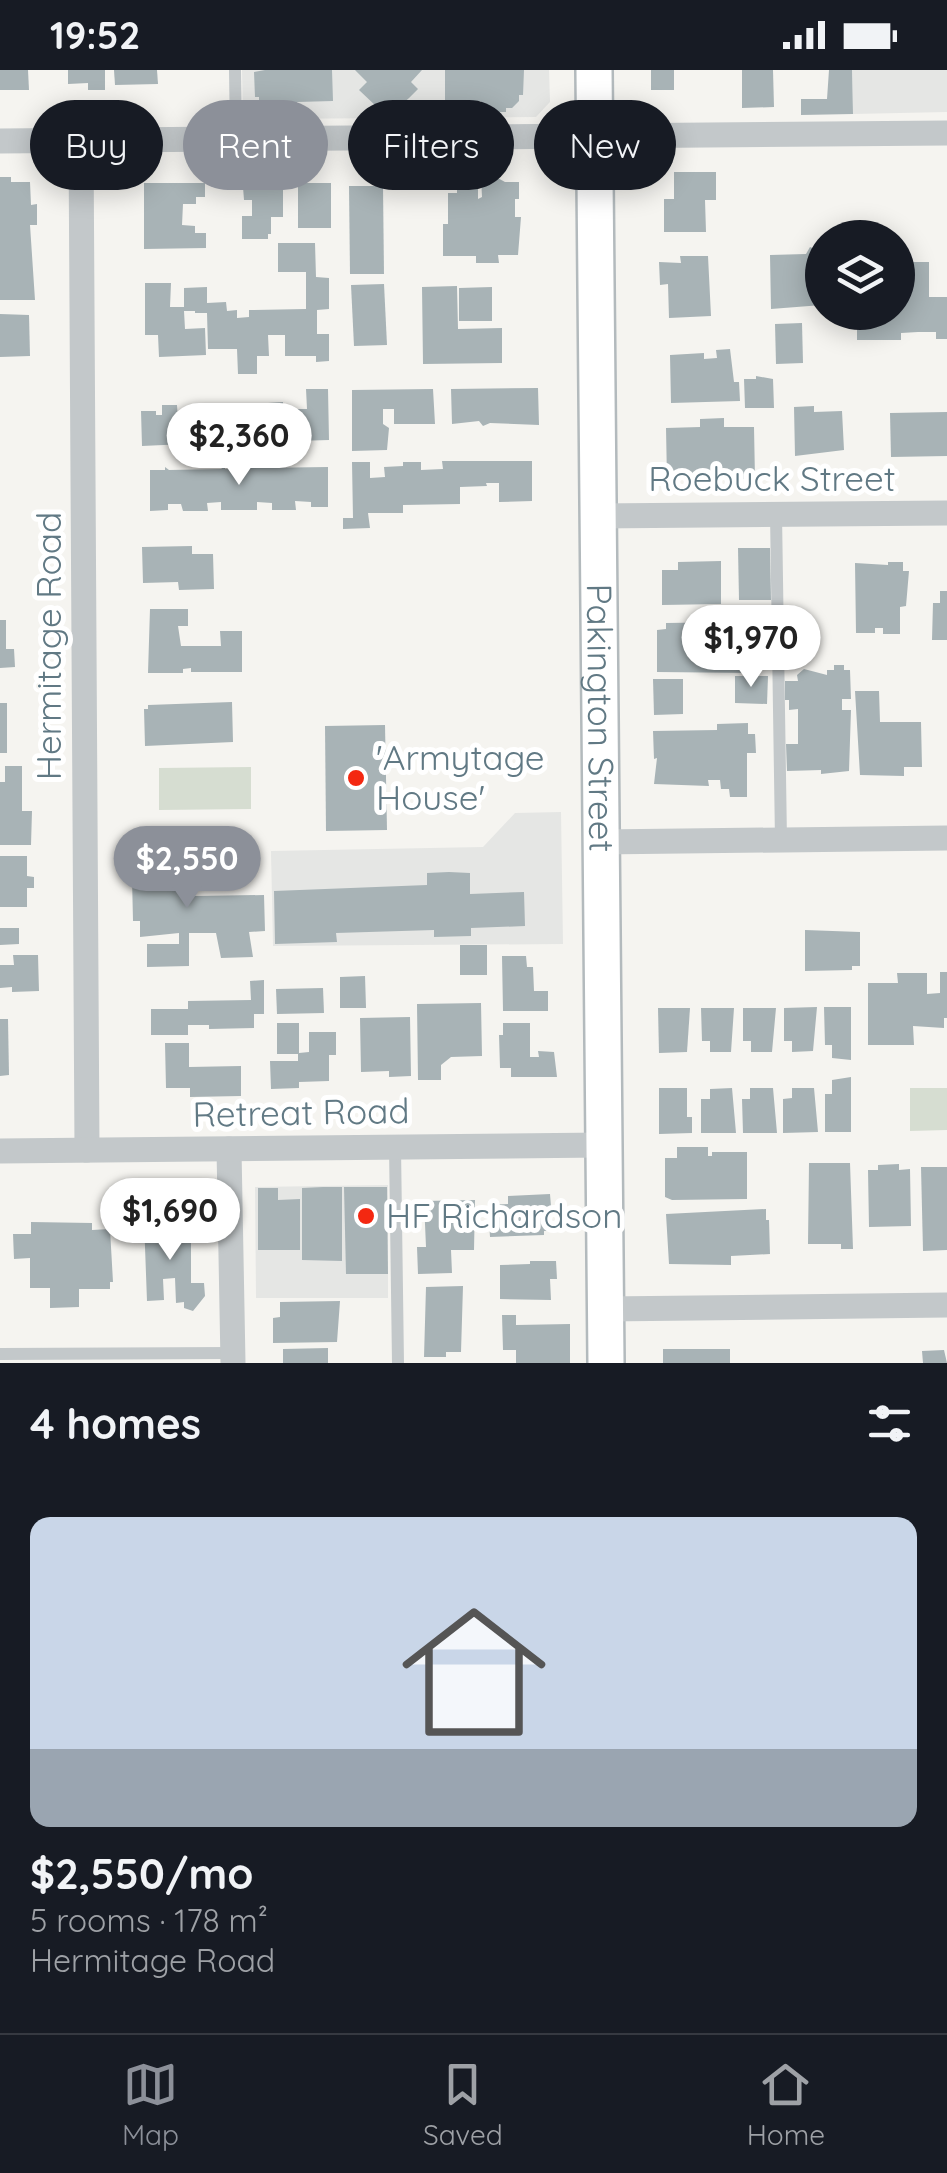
<!DOCTYPE html>
<meta charset="utf-8">
<style>
body{margin:0;font-family:Quicksand,sans-serif;background:#20242c;color:#f1f3f6;height:100vh;display:flex;flex-direction:column;font-size:38px;white-space:nowrap}
*{box-sizing:border-box;margin:0}
p{font-size:32px;color:#9ea1a6}
.icon{flex:none;width:55px;height:55px;fill:none;stroke:currentColor;stroke-width:2;stroke-linecap:round;stroke-linejoin:round}
.map{position:relative;height:1293px;overflow:hidden}
.sheet{display:flex;flex-direction:column;background:#171b24;flex:1}
.sheet>*{flex:none}
.guide{position:absolute;left:30px;top:30px;width:888px;height:90px;display:flex;gap:20px}
.fabs{position:absolute;left:805px;top:150px;display:grid;gap:20px}
.fabs a{display:grid;place-items:center;width:110px;height:110px;border-radius:50%;background:#171b24;box-shadow:0 5px 25px #0003;font-size:50px}
.price{position:absolute;translate:-50% -85px;padding:0 22px;border-radius:35px;background:#fff;color:#222;font-size:32px;line-height:65px;filter:drop-shadow(0 2px 5px #0008)}
.price::after{content:'';position:absolute;left:50%;top:60px;width:30px;height:22px;margin-left:-15px;background:inherit;clip-path:polygon(0 0,100% 0,50% 100%)}
.price.current{background:#8c9099;color:#fff}
ul{padding:0;list-style:none}
li{display:grid;align-content:center;gap:20px;height:530px;padding:0 30px}
li+li{border-top:2px solid #363941}
li span{display:grid;place-items:center;height:310px;border-radius:20px;color:#555}
li>.icon{margin-inline-start:auto}
span .icon{width:180px;height:180px;fill:#fffc;stroke-width:1}
li b{font-size:42px}
h2{display:flex;justify-content:space-between;align-items:center;height:120px;padding:0 30px;font-size:42px}
.pill{padding:0 35px;border-radius:45px;background:#171b24;box-shadow:0 5px 25px #0003;font-size:35px;line-height:90px}
.pill.current{background:#8c9099;color:#fff}
.status{display:flex;justify-content:space-between;align-items:center;height:70px;padding:0 50px;background:#171b24;direction:ltr}
.status svg{height:28px;fill:currentColor}
.menu{display:flex;justify-content:space-around;align-items:center;height:140px;border-top:2px solid #363941;background:#171b24;font-size:28px;color:#9ea1a6}
.menu a{display:grid;justify-items:center;gap:5px}
.menu .current{color:#8c9099}
.map>svg:first-child{display:block}
</style>
<div class="status"><b>19:52</b><svg viewBox="0 0 49 12"><path d="M0 12V9h3v3zM5 12V6h3v6zM10 12V3h3v9zM15 12V0h3v12zM26 1h20v11H26zM47 4h2v5h-2z"/></svg></div>
<div class="map">
<svg width="947" height="1293" viewBox="0 0 947 1293">
<rect width="100%" height="100%" fill="#f5f4f0"/>
<g fill="#e5e6e4">
<polygon points="242,0 549,0 550,32 536,47 243,49"/>
<polygon points="852,0 947,0 947,42 853,44"/>
<polygon points="561,742 563,874 273,876 271,781 483,777 515,743"/>
<polygon points="388,1115 388,1228 256,1228 255,1117"/>
</g>
<g fill="#d6ddd1">
<polygon points="251,697 251,739 159,740 159,698"/>
<polygon points="910,1018 947,1018 947,1060 910,1061"/>
</g>
<g fill="#a8b3b6">
<polygon points="0,0 28,0 29,20 0,20"/>
<polygon points="68,0 105,0 105,20 88,20 88,13 68,14"/>
<polygon points="114,0 157,0 158,14 115,15"/>
<polygon points="265,0 332,0 333,31 297,32 297,42 272,42 272,39 266,39 259,32 259,27 255,27 254,2"/>
<polygon points="355,0 422,0 411,12 418,19 409,28 400,36 398,34 394,38 384,39 380,34 377,37 359,20 367,12"/>
<polygon points="445,0 524,0 523,25 519,25 519,31 512,38 506,38 506,42 482,42 481,31 445,31"/>
<rect x="651" y="0" width="23" height="20"/>
<polygon points="742,0 773,0 774,37 742,38"/>
<polygon points="829,0 852,0 853,44 801,45 801,29 827,29"/>
<polygon points="442,32 443,43 425,44 425,33"/>
<polygon points="674,102 716,102 716,130 705,130 706,162 664,162 664,129 674,129"/>
<polygon points="494,106 505,112 519,112 519,129 515,129 515,147 521,147 518,185 498,185 499,193 476,193 476,186 443,186 443,154 448,154 448,123 457,123 457,111 470,111 478,119 478,129 482,127 481,107"/>
<polygon points="0,107 11,107 11,112 30,112 31,135 37,134 37,155 30,155 35,230 0,230"/>
<polygon points="252,110 283,110 283,147 271,147 271,164 268,164 268,169 242,169 242,146 252,146 252,130 244,130 243,117 252,117"/>
<polygon points="144,113 205,113 205,127 196,127 196,134 183,134 182,155 195,156 195,163 206,163 206,178 144,179"/>
<rect x="298" y="113" width="33" height="45"/>
<polygon points="349,116 383,116 384,204 350,204"/>
<polygon points="278,173 315,173 316,207 329,208 329,239 317,240 317,264 329,264 329,291 316,292 316,286 285,286 285,265 268,265 269,286 257,286 257,304 238,304 237,279 208,279 207,243 195,243 195,241 184,241 185,259 205,258 206,285 159,287 158,265 145,265 145,213 171,213 170,237 184,237 184,218 207,217 207,233 226,232 227,241 237,240 237,248 249,247 249,240 306,239 306,202 278,202"/>
<polygon points="810,177 822,182 822,235 771,239 770,185 806,184"/>
<polygon points="680,186 708,186 711,246 669,248 668,214 660,215 659,192 681,193"/>
<polygon points="898,192 929,192 929,227 947,227 947,269 936,269 936,262 918,262 901,263 901,270 857,270 857,242 898,242"/>
<polygon points="384,214 387,275 354,276 351,215"/>
<polygon points="457,216 458,259 502,258 502,293 423,294 422,217"/>
<polygon points="492,217 492,251 459,251 459,218"/>
<polygon points="0,244 29,245 30,286 0,287"/>
<polygon points="802,253 803,293 776,294 775,254"/>
<polygon points="730,279 734,312 739,312 740,331 671,333 670,285 704,283 704,289 717,288 716,280"/>
<polygon points="756,306 773,309 774,338 745,338 744,309 756,309"/>
<polygon points="538,318 539,355 490,353 483,356 479,351 452,354 451,319"/>
<polygon points="306,319 328,319 329,370 296,371 295,339 307,339"/>
<polygon points="433,319 435,354 394,354 394,339 383,339 383,354 389,358 387,380 352,381 352,320"/>
<polygon points="283,332 283,348 289,348 289,370 247,371 247,342 262,342 262,346 268,346 268,333"/>
<polygon points="162,335 177,335 178,350 184,350 184,343 199,343 199,348 205,348 205,335 220,335 220,352 228,352 228,372 142,376 141,341 156,341 156,345 162,345"/>
<polygon points="814,336 814,342 842,341 844,380 795,386 794,337"/>
<polygon points="947,342 947,386 891,387 890,343"/>
<polygon points="724,348 724,357 754,357 755,409 667,410 666,358 700,357 700,349"/>
<polygon points="442,391 532,391 532,431 499,432 499,413 486,413 487,416 460,417 460,434 403,435 403,443 368,443 370,458 343,459 343,448 353,448 352,392 370,392 370,408 385,407 384,397 403,396 403,392 421,392 421,400 443,399"/>
<polygon points="252,395 257,395 257,398 328,397 328,437 311,437 311,432 295,431 296,440 272,440 272,433 257,432 257,440 221,440 221,432 207,433 208,441 183,441 181,434 168,434 168,440 150,441 150,400 165,400 165,397 169,400 221,399 225,396 225,399 252,398"/>
<polygon points="192,476 192,484 213,484 214,519 179,520 178,512 143,513 142,477"/>
<polygon points="738,478 770,478 771,530 739,530"/>
<polygon points="721,491 721,534 662,535 662,500 678,500 678,492"/>
<polygon points="888,492 903,492 903,501 909,501 906,536 900,537 900,564 883,564 883,558 875,558 875,563 856,563 855,493 888,495"/>
<polygon points="940,521 947,521 947,570 932,570 933,533 940,533"/>
<polygon points="150,539 188,539 188,556 178,556 181,576 221,576 220,561 242,561 242,602 191,602 191,598 183,599 183,603 148,603"/>
<polygon points="0,550 6,550 6,579 14,579 15,597 0,598"/>
<polygon points="736,552 736,585 753,585 753,603 657,602 657,560 666,559 666,553"/>
<polygon points="834,595 844,595 844,600 850,600 851,629 842,629 842,640 851,640 849,701 821,704 821,700 787,701 786,674 798,674 798,639 789,640 789,630 785,630 785,611 798,611 797,605 804,599 827,605 827,600 834,600"/>
<polygon points="735,606 768,606 767,634 735,633"/>
<polygon points="653,609 683,609 683,644 654,645"/>
<polygon points="855,621 879,621 880,652 921,652 922,697 904,697 904,706 860,705"/>
<polygon points="232,632 233,672 145,676 144,639 148,639 148,635"/>
<rect x="0" y="633" width="7" height="50"/>
<polygon points="748,653 748,664 755,664 756,683 747,683 747,727 730,727 729,719 721,719 720,710 708,710 709,716 654,714 657,688 654,689 653,661 717,660 717,654"/>
<polygon points="385,655 387,760 326,761 325,656"/>
<polygon points="5,696 22,696 22,741 32,741 31,775 0,775 0,712 5,712"/>
<polygon points="157,764 158,802 180,803 195,819 195,826 264,825 265,861 249,862 253,887 221,888 216,863 189,863 189,896 147,897 147,874 179,874 179,863 140,867 140,851 133,851 131,765"/>
<polygon points="0,786 27,786 27,806 34,807 34,818 27,818 27,837 0,837"/>
<polygon points="449,802 470,803 470,824 524,822 525,856 471,858 471,866 434,867 434,860 336,863 337,872 275,874 274,821 427,815 427,803"/>
<polygon points="0,858 19,858 19,874 0,875"/>
<polygon points="805,860 860,862 860,896 852,896 852,900 805,901"/>
<rect x="460" y="875" width="27" height="30"/>
<polygon points="13,885 38,885 39,921 12,922 12,917 0,918 0,895 14,895"/>
<polygon points="502,886 526,886 527,897 533,897 534,921 548,921 548,941 503,941"/>
<polygon points="940,902 947,902 947,948 944,948 944,958 913,956 914,975 868,975 868,913 898,913 897,903 927,903 927,924 940,923"/>
<polygon points="365,906 366,938 340,938 340,907"/>
<polygon points="264,910 264,944 254,944 254,958 209,959 209,955 188,955 188,965 151,965 151,939 188,939 188,931 251,930 250,911"/>
<polygon points="323,918 324,943 277,944 276,919"/>
<polygon points="481,933 482,986 451,987 441,995 441,1010 418,1010 417,934"/>
<polygon points="817,937 813,981 792,982 792,971 784,971 784,938"/>
<polygon points="824,937 851,937 851,990 832,988 832,975 825,975"/>
<polygon points="658,938 690,938 687,982 659,983"/>
<polygon points="701,938 734,938 731,982 710,982 710,971 702,971"/>
<polygon points="743,938 776,938 772,982 751,982 751,971 743,971"/>
<polygon points="410,947 411,1006 389,1007 389,1001 361,1002 360,948"/>
<polygon points="0,949 8,949 9,1005 0,1006"/>
<polygon points="277,953 299,953 299,983 309,982 309,962 336,962 336,985 329,985 329,1011 299,1012 299,1018 271,1019 270,991 298,991 298,984 277,984"/>
<polygon points="503,953 530,953 530,987 539,987 538,981 554,982 557,1007 511,1007 511,998 500,998 499,965 503,965"/>
<polygon points="165,973 189,973 189,997 241,996 241,1026 190,1027 190,1018 166,1018"/>
<polygon points="851,1007 851,1062 825,1062 825,1024 832,1024 832,1010"/>
<polygon points="659,1018 687,1018 687,1047 692,1047 692,1063 659,1064"/>
<polygon points="732,1018 736,1063 701,1063 701,1029 710,1029 710,1019"/>
<polygon points="750,1018 773,1018 777,1063 743,1063 742,1029 750,1029"/>
<polygon points="792,1018 814,1018 818,1062 783,1063 783,1029 792,1028"/>
<polygon points="677,1077 708,1077 708,1086 712,1086 712,1082 747,1082 747,1129 672,1130 665,1127 665,1088 677,1088"/>
<polygon points="809,1093 850,1093 853,1179 841,1179 841,1174 808,1174"/>
<polygon points="899,1094 899,1100 910,1099 911,1156 869,1157 868,1100 878,1100 878,1095"/>
<polygon points="921,1097 947,1097 947,1180 923,1181"/>
<polygon points="323,1117 342,1117 342,1191 302,1190 302,1118"/>
<polygon points="344,1117 387,1117 388,1204 346,1204"/>
<polygon points="258,1118 278,1118 278,1130 300,1129 300,1180 258,1180"/>
<polygon points="550,1124 553,1161 544,1161 544,1165 490,1167 488,1135 508,1134 508,1126"/>
<polygon points="475,1130 474,1180 451,1180 452,1203 418,1204 417,1177 426,1177 424,1131"/>
<polygon points="766,1139 766,1150 769,1150 770,1184 731,1186 731,1195 669,1194 666,1144"/>
<polygon points="166,1149 166,1156 191,1155 191,1213 204,1213 205,1226 193,1241 184,1238 184,1232 176,1233 175,1208 163,1209 164,1230 147,1231 144,1150"/>
<polygon points="31,1152 92,1153 92,1160 110,1159 113,1212 110,1212 110,1219 79,1219 79,1237 50,1238 50,1218 30,1218 30,1188 14,1189 13,1164 31,1164"/>
<polygon points="530,1191 556,1191 557,1209 550,1209 551,1230 500,1229 500,1195 530,1194"/>
<polygon points="463,1216 461,1282 446,1282 446,1287 424,1287 426,1217"/>
<polygon points="340,1231 337,1272 273,1273 273,1248 280,1247 280,1232"/>
<polygon points="502,1245 516,1245 516,1255 570,1254 570,1293 516,1293 516,1280 503,1280"/>
<polygon points="328,1278 328,1293 283,1293 283,1279"/>
<rect x="663" y="1279" width="67" height="14"/>
<polygon points="944,1280 947,1293 923,1293 922,1281"/>
</g>
<g fill="none" stroke-linecap="round" stroke-linejoin="round">
<defs>
<g id="secondary">
<path id="s1" d="M594 0 606 1293"/>
</g>
</defs>
<use href="#secondary" stroke="#b3babd" stroke-width="40"/>
<g stroke="#c3c8ca" stroke-width="12">
<polyline points="235,0 236,69"/>
<polyline points="776,444 781,770"/>
<polyline points="395,1077 398,1293"/>
<polyline points="0,1284 232,1283"/>
</g>
<g stroke="#c3c8ca" stroke-width="25">
<polyline points="0,71 947,63"/>
<polyline points="81,71 87,1080"/>
<polyline points="597,446 947,443"/>
<polyline points="600,772 947,768"/>
<polyline points="229,1079 233,1293"/>
<polyline points="0,1081 603,1075"/>
<polyline points="605,1239 947,1235"/>
</g>
<use href="#secondary" stroke="#fff" stroke-width="35"/>
</g>
<g fill="#f42811" stroke="#fff" stroke-width="4">
<circle cx="356" cy="708" r="10"/>
<circle cx="366" cy="1146" r="10"/>
</g>
<g text-anchor="middle" stroke-width="10" stroke-linejoin="round" paint-order="stroke">
<g font-size="35" fill="#617984" stroke="#fff">
<text x="772" y="421">Roebuck Street</text>
<text transform="translate(49 576) rotate(-90)" y="12">Hermitage Road</text>
<text dy="12" stroke="none"><textPath href="#s1" startOffset="648">Pakington Street</textPath></text>
<text transform="translate(301 1043) rotate(-1)" y="12">Retreat Road</text>
</g>
<g font-size="35" fill="#617984" stroke="#fff" text-anchor="start">
<text x="376" y="700">'Armytage<tspan x="376" dy="40">House'</tspan></text>
<text x="386" y="1158">HF Richardson</text>
</g>
</g>
</svg>
<div class="fabs">
<a><svg class="icon" aria-label="layers" viewBox="0 0 24 24"><path d="M12 4l9 5-9 5-9-5zM3 14l9 5 9-5"/></svg></a>
</div>
<b class="price" style="left:239px;top:418px">$2,360</b>
<b class="price" style="left:751px;top:620px">$1,970</b>
<b class="price current" style="left:187px;top:841px">$2,550</b>
<b class="price" style="left:170px;top:1193px">$1,690</b>
<div class="guide">
<a class="pill">Buy</a>
<a class="pill current">Rent</a>
<a class="pill">Filters</a>
<a class="pill">New</a>
</div>
</div>
<section class="sheet">
<h2>4 homes<svg class="icon" aria-label="filters" viewBox="0 0 24 24"><path d="M4 7h16M4 17h16"/><circle cx="9" cy="7" r="2"/><circle cx="15" cy="17" r="2"/></svg></h2>
<ul>
<li><span style="background:linear-gradient(#c9d6e8 75%,#9aa5b1 0)"><svg class="icon" aria-label="home" viewBox="0 0 24 24"><path d="M3 11l9-7 9 7M6 9v11h12V9"/></svg></span><div><b>$2,550/mo</b><p>5 rooms · 178 m²</p><p>Hermitage Road</p></div></li>
</ul>
</section>
<nav class="menu">
<a class="current"><svg class="icon" aria-label="map" viewBox="0 0 24 24"><path d="M3 6l6-2 6 2 6-2v14l-6 2-6-2-6 2zM9 4v14M15 6v14"/></svg>Map</a>
<a><svg class="icon" aria-label="saved" viewBox="0 0 24 24"><path d="M7 4h10v16l-5-4-5 4z"/></svg>Saved</a>
<a><svg class="icon" aria-label="home" viewBox="0 0 24 24"><path d="M3 11l9-7 9 7M6 9v11h12V9"/></svg>Home</a>
</nav>
